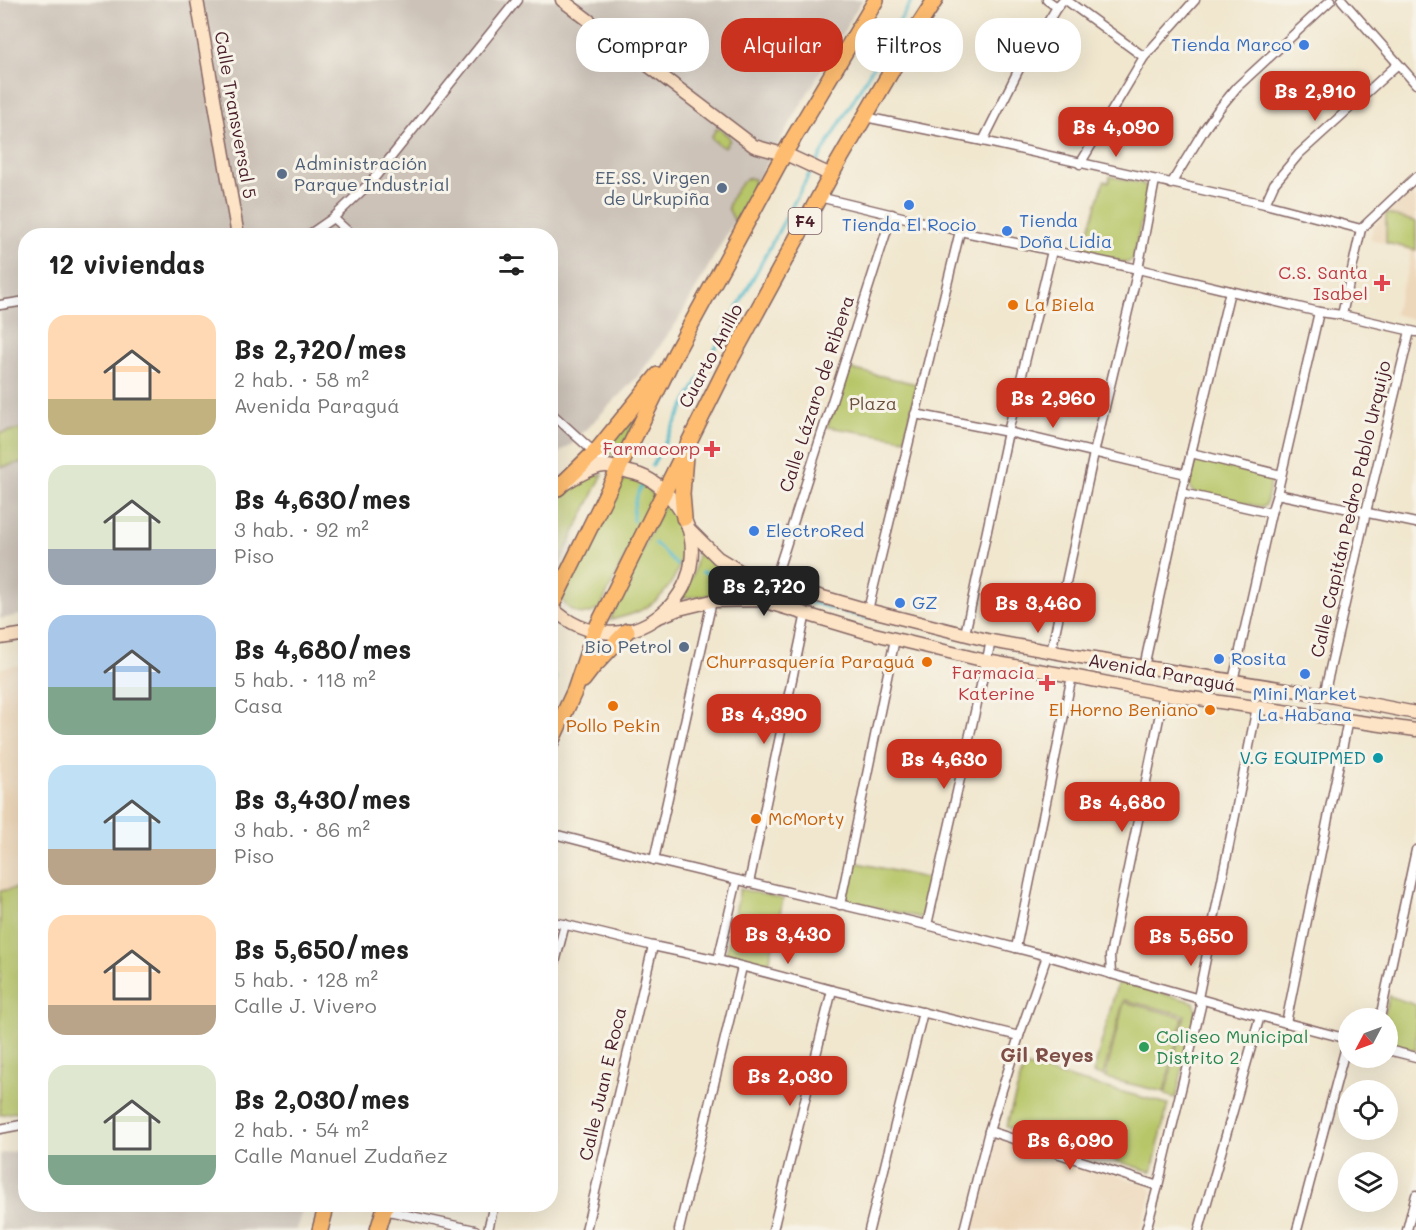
<!DOCTYPE html>
<html lang="es">
<meta charset="utf-8">
<style>
body{margin:0;font-family:Mali,sans-serif;background:#f6f6f6;color:#222;height:100vh;display:flex;flex-direction:column;font-size:22px;white-space:nowrap}
*{box-sizing:border-box;margin:0}
p{font-size:20px;color:#767676}
.icon{flex:none;width:33px;height:33px;fill:none;stroke:currentColor;stroke-width:2;stroke-linecap:round;stroke-linejoin:round}
.map{position:relative;flex:1;overflow:hidden}
.details{position:absolute;left:18px;top:228px;width:540px;height:984px;display:flex;flex-direction:column;background:#fff;border-radius:24px;box-shadow:0 6px 24px #0002}
.details>*{flex:none}
.banner{position:absolute;left:576px;top:18px;width:570px;height:54px;display:flex;gap:12px}
.needle{width:39px;rotate:229deg}
.fabs{position:absolute;left:1338px;top:1008px;display:grid;gap:12px}
.fabs a{display:grid;place-items:center;width:60px;height:60px;border-radius:50%;background:#fff;box-shadow:0 6px 24px #0002;font-size:30px}
.price{position:absolute;translate:-50% -51px;padding:0 14px;border-radius:12px;background:#c8321e;color:#fff;font-size:20px;line-height:39px;filter:drop-shadow(0 2px 3px #0008)}
.price::after{content:'';position:absolute;left:50%;top:36px;width:18px;height:14px;margin-left:-9px;background:inherit;clip-path:polygon(0 0,100% 0,50% 100%)}
.price.current{background:#222;color:#fff}
ul{padding:0;list-style:none}
li{display:flex;align-items:center;gap:18px;height:150px;padding:0 30px}
li span{display:grid;place-items:center;flex:none;width:168px;height:120px;border-radius:18px;color:#555}
li>.icon{margin-inline-start:auto}
span .icon{width:72px;height:72px;fill:#fffc;stroke-width:1}
li b{font-size:26px}
h2{display:flex;justify-content:space-between;align-items:center;height:72px;padding:0 30px;font-size:26px}
.pill{padding:0 21px;border-radius:24px;background:#fff;box-shadow:0 6px 24px #0002;font-size:21px;line-height:54px}
.pill.current{background:#c8321e;color:#fff}
.map>svg:first-child{display:block}
</style>
<div class="map">
<svg width="1416" height="1230" viewBox="0 0 1416 1230">
<rect width="100%" height="100%" fill="#f7f3e8"/>
<filter id="ink" filterUnits="userSpaceOnUse"><feTurbulence type="fractalNoise" baseFrequency=".0167" numOctaves="2"/><feDisplacementMap in="SourceGraphic" scale="12" xChannelSelector="R" yChannelSelector="G"/><feConvolveMatrix kernelMatrix="1 2 1 2 8 2 1 2 1" color-interpolation-filters="sRGB"/></filter>
<filter id="wash" filterUnits="userSpaceOnUse"><feTurbulence type="fractalNoise" baseFrequency=".008" numOctaves="4" result="noise"/><feDisplacementMap in="SourceGraphic" scale="24" xChannelSelector="R" yChannelSelector="G"/><feGaussianBlur stdDeviation="1.35" result="paint"/><feColorMatrix in="noise" values="0 0 0 0 0 0 0 0 0 0 0 0 0 0 0 0 0 1.4 0 .05"/><feComposite in="paint" operator="in"/></filter>
<g filter="url(#wash)">
<rect width="100%" height="100%" fill="#f1e7cf"/>
<g fill="#edd7ba">
<polygon points="1408,193 1416,198 1416,320 1394,314 1409,265 1411,251 1370,239 1373,227"/>
<polygon points="25,664 25,887 0,891 0,668"/>
<polygon points="1000,1138 1147,1185 1152,1192 1140,1230 969,1230 992,1142"/>
</g>
<g fill="#ccc2b8">
<polygon points="0,0 862,0 785,132 677,322 640,374 572,444 551,458 550,236 26,236 25,614 0,619"/>
<polygon points="25,1149 26,1204 304,1205 296,1230 0,1230 0,1154"/>
</g>
<g fill="#b7c668" stroke="#80724a" stroke-width="1.5">
<polygon points="716,129 720,129 729,137 730,140 725,147 721,146 711,138"/>
<polygon points="1110,176 1144,184 1148,190 1133,259 1127,263 1082,252 1104,181 1109,182"/>
<path d="M748 178 754 179C754 194 742 209 735 222L728 208C730 197 739 184 748 178Z"/>
<polygon points="1386,213 1416,222 1416,250 1386,243"/>
<polygon points="846,368 917,384 905,439 827,427"/>
<polygon points="648,397 618,455 603,453"/>
<polygon points="25,428 25,462 1,467 0,459 0,433"/>
<polygon points="1202,459 1270,477 1271,481 1266,505 1262,507 1195,493 1191,490 1189,484 1193,465 1198,460"/>
<polygon points="603,474 551,580 551,502 557,494 588,476"/>
<path d="M629 478C642 480 648 487 654 497L600 608C585 619 569 614 560 597L616 485Z"/>
<path d="M665 501C671 510 677 519 680 529 689 564 668 599 637 612 628 616 619 618 610 620Z"/>
<polygon points="699,545 720,568 761,588 772,595 713,595 681,598 693,574"/>
<polygon points="854,862 930,879 922,918 845,900"/>
<polygon points="25,887 25,1110 0,1115 0,891"/>
<polygon points="740,889 783,899 769,964 726,954"/>
<polygon points="1118,981 1194,1002 1196,1011 1176,1098 1165,1095 1185,1015 1124,1000 1103,1076 1093,1074"/>
<polygon points="1389,996 1416,1005 1416,1051 1388,1043 1388,1018 1383,1018"/>
<polygon points="1124,1002 1183,1017 1164,1092 1105,1078"/>
<polygon points="1024,1066 1168,1104 1152,1172 1006,1127"/>
</g>
<g fill="none" stroke-linecap="round" stroke-linejoin="round">
<g stroke="#4ebacb" stroke-width="3">
<polyline points="816,164 912,0"/>
<polyline points="652,466 812,169"/>
<path d="M633 521C632 507 636 497 642 485"/>
<polyline points="655,543 677,565"/>
<polyline points="702,572 866,618"/>
</g>
<polyline stroke="#4ebacb" stroke-width="10" points="550,684 552,679"/>
</g>
</g>
<g filter="url(#ink)">
<g fill="none" stroke-linecap="round" stroke-linejoin="round">
<defs>
<g id="street">
<polyline points="1047,0 1057,7"/>
<polyline points="1066,0 1144,57"/>
<polyline points="1342,0 1416,84"/>
<polyline points="865,117 983,141 1265,204 1361,229"/>
<polyline points="983,141 1018,71 1057,7 1063,0"/>
<polyline points="1080,164 1144,57 1195,0"/>
<polyline points="1171,184 1204,130 1218,110 1237,87 1331,0"/>
<polyline points="819,197 960,231 1138,269 1319,312 1342,315 1416,332"/>
<polyline points="1265,204 1274,184 1299,154 1398,64"/>
<polyline points="333,218 353,236"/>
<polyline points="307,236 333,218 371,182 517,0"/>
<polyline points="0,305 26,301"/>
<polyline points="1342,315 1361,229 1416,177"/>
<polyline points="550,412 595,453 605,466"/>
<polyline points="915,414 1008,432 1186,474"/>
<polyline points="1191,453 1281,475"/>
<polyline points="1182,493 1271,513"/>
<polyline points="1277,494 1416,523"/>
<polyline points="774,583 892,214"/>
<polyline points="868,610 960,231"/>
<polyline points="965,634 1008,432 1052,251"/>
<polyline points="1051,652 1094,453 1138,269 1155,180"/>
<polyline points="1144,667 1186,474 1230,291"/>
<polyline points="1233,681 1271,513 1277,494 1319,312"/>
<polyline points="1324,695 1366,512 1410,331"/>
<polyline points="550,833 654,860 927,925 1047,956 1260,1016 1348,1039 1297,1230"/>
<polyline points="654,860 712,601"/>
<polyline points="749,883 806,613"/>
<polyline points="840,905 895,639"/>
<polyline points="550,921 653,946 718,960 832,990 1019,1036"/>
<polyline points="927,925 991,641"/>
<polyline points="1016,948 1072,676"/>
<polyline points="718,960 737,880"/>
<polyline points="1111,974 1110,956 1164,694"/>
<polyline points="550,982 565,924"/>
<polyline points="1380,1018 1416,850"/>
<polyline points="1286,1023 1348,720"/>
<polyline points="1388,1050 1416,1057"/>
<polyline points="0,1129 26,1124"/>
<polyline points="989,1131 1158,1186"/>
<polyline points="384,1210 475,1230"/>
<polyline points="488,1230 494,1204"/>
<polyline points="586,1230 653,946"/>
<polyline points="679,1230 742,967"/>
<polyline points="773,1230 832,990"/>
<polyline points="869,1230 923,1012"/>
<polyline points="964,1230 989,1131 1019,1036 1047,956"/>
<polyline points="1146,1230 1158,1186 1201,1006 1198,998 1257,707"/>
<polyline points="1199,1230 1260,1016"/>
<polyline points="1407,1230 1416,1195"/>
</g>
<g id="secondary">
<polyline points="197,0 238,236"/>
<polyline points="562,0 754,146 790,156 831,175"/>
<path d="M550 495C560 485 593 465 607 466 614 467 622 470 629 472 646 475 660 485 671 498 738 577 629 683 550 606"/>
<polyline points="688,528 718,558 743,573 774,583 868,610 991,641 1081,657 1324,695 1416,713"/>
<polyline points="659,617 679,609 712,601 759,600 866,632 986,661 1072,676 1164,694 1416,730"/>
<polyline points="0,638 26,634"/>
</g>
<g id="highway">
<polyline points="558,488 599,448 658,375"/>
<polyline points="684,518 682,494 685,456"/>
<polyline points="550,609 676,352 784,154 876,0"/>
<polyline points="583,680 593,667 627,631"/>
<polyline points="550,744 575,690 595,631 725,370 836,166 913,34 935,0"/>
<polyline points="320,1230 327,1204"/>
<polyline points="378,1230 386,1204"/>
</g>
</defs>
<use href="#street" stroke="#846564" stroke-width="11"/>
<use href="#secondary" stroke="#846564" stroke-width="15"/>
<use href="#highway" stroke="#846564" stroke-width="18"/>
<use href="#street" stroke="#fff" stroke-width="8"/>
<use href="#secondary" stroke="#fee4c6" stroke-width="12"/>
<use href="#highway" stroke="#fdbc70" stroke-width="15"/>
</g>
</g>
<g fill="#3f7fe0" stroke="#f7f3e8" stroke-width="2">
<circle cx="1304" cy="45" r="6"/>
<circle cx="909" cy="205" r="6"/>
<circle cx="1007" cy="231" r="6"/>
<circle cx="754" cy="531" r="6"/>
<circle cx="900" cy="603" r="6"/>
<circle cx="1219" cy="659" r="6"/>
<circle cx="1305" cy="674" r="6"/>
</g>
<g fill="#5c6f8a" stroke="#f7f3e8" stroke-width="2">
<circle cx="282" cy="174" r="6"/>
<circle cx="722" cy="188" r="6"/>
<circle cx="684" cy="647" r="6"/>
</g>
<g fill="#e0444e" stroke="#f7f3e8" stroke-width="2">
<path d="M1379 274h6v6h6v6h-6v6h-6v-6h-6v-6h6z"/>
<path d="M709 440h6v6h6v6h-6v6h-6v-6h-6v-6h6z"/>
<path d="M1044 674h6v6h6v6h-6v6h-6v-6h-6v-6h6z"/>
</g>
<g fill="#e8710a" stroke="#f7f3e8" stroke-width="2">
<circle cx="1013" cy="305" r="6"/>
<circle cx="927" cy="662" r="6"/>
<circle cx="613" cy="706" r="6"/>
<circle cx="1210" cy="710" r="6"/>
<circle cx="756" cy="819" r="6"/>
</g>
<circle fill="#0f9aa8" stroke="#f7f3e8" stroke-width="2" cx="1378" cy="758" r="6"/>
<circle fill="#2e9e5b" stroke="#f7f3e8" stroke-width="2" cx="1144" cy="1047" r="6"/>
<g text-anchor="middle" stroke-width="6" stroke-linejoin="round" paint-order="stroke">
<rect fill="#f7f3e8" stroke="#7e5f64" stroke-width="1.5" x="788.5" y="208" width="33" height="26" rx="4.5"/>
<g font-size="16" font-weight="bold" fill="#4a1f2b">
<text x="805" y="227">F4</text>
</g>
<g font-size="18" fill="#366cbe" stroke="#f7f3e8" text-anchor="start">
<text x="1292" y="51" text-anchor="end">Tienda Marco</text>
<text x="1019" y="227">Tienda<tspan x="1019" dy="21">Doña Lidia</tspan></text>
<text x="909" y="231" text-anchor="middle">Tienda El Rocio</text>
<text x="766" y="537">ElectroRed</text>
<text x="912" y="609">GZ</text>
<text x="1231" y="665">Rosita</text>
<text x="1305" y="700" text-anchor="middle">Mini Market<tspan x="1305" dy="21">La Habana</tspan></text>
</g>
<g font-size="18" fill="#4a1f2b" stroke="#f7f3e8">
<text transform="translate(235 115) rotate(80)" y="6">Calle Transversal 5</text>
<text transform="translate(711 356) rotate(-62)" y="6">Cuarto Anillo</text>
<text transform="translate(817 394) rotate(-72)" y="6">Calle Lázaro de Ribera</text>
<text transform="translate(1351 509) rotate(-77)" y="6">Calle Capitán Pedro Pablo Urquijo</text>
<text transform="translate(1162 673) rotate(10)" y="6">Avenida Paraguá</text>
<text transform="translate(603 1084) rotate(-77)" y="6">Calle Juan E Roca</text>
</g>
<g font-size="18" fill="#4e5e75" stroke="#f7f3e8" text-anchor="end">
<text x="294" y="170" text-anchor="start">Administración<tspan x="294" dy="21">Parque Industrial</tspan></text>
<text x="710" y="184">EE.SS. Virgen<tspan x="710" dy="21">de Urkupiña</tspan></text>
<text x="672" y="653">Bio Petrol</text>
</g>
<g font-size="18" fill="#be3a42" stroke="#f7f3e8" text-anchor="end">
<text x="1368" y="279">C.S. Santa<tspan x="1368" dy="21">Isabel</tspan></text>
<text x="700" y="455">Farmacorp</text>
<text x="1035" y="679">Farmacia<tspan x="1035" dy="21">Katerine</tspan></text>
</g>
<g font-size="18" fill="#c56008" stroke="#f7f3e8" text-anchor="start">
<text x="1025" y="311">La Biela</text>
<text x="915" y="668" text-anchor="end">Churrasquería Paraguá</text>
<text x="1198" y="716" text-anchor="end">El Horno Beniano</text>
<text x="613" y="732" text-anchor="middle">Pollo Pekin</text>
<text x="768" y="825">McMorty</text>
</g>
<g font-size="18" fill="#6b513d" stroke="#f7f3e8">
<text x="873" y="410">Plaza</text>
</g>
<g font-size="18" fill="#0d838f" stroke="#f7f3e8" text-anchor="end">
<text x="1366" y="764">V.G EQUIPMED</text>
</g>
<g font-size="18" fill="#27864d" stroke="#f7f3e8" text-anchor="start">
<text x="1156" y="1043">Coliseo Municipal<tspan x="1156" dy="21">Distrito 2</tspan></text>
</g>
<g font-size="20" font-weight="bold" fill="#7f4e46" stroke="#f7f3e8">
<text x="1047" y="1062">Gil Reyes</text>
</g>
</g>
</svg>
<div class="fabs">
<a><svg class="needle" viewBox="-14 -14 28 28"><path d="M0-13l5 13h-10z" fill="#e53935"/><path d="M0 13l5-13h-10z" fill="#767676"/></svg></a>
<a><svg class="icon" aria-label="locate" viewBox="0 0 24 24"><circle cx="12" cy="12" r="6"/><path d="M12 2v4M12 18v4M2 12h4M18 12h4"/></svg></a>
<a><svg class="icon" aria-label="layers" viewBox="0 0 24 24"><path d="M12 4l9 5-9 5-9-5zM3 14l9 5 9-5"/></svg></a>
</div>
<b class="price" style="left:1315px;top:122px">Bs 2,910</b>
<b class="price" style="left:1116px;top:158px">Bs 4,090</b>
<b class="price" style="left:1053px;top:429px">Bs 2,960</b>
<b class="price current" style="left:764px;top:617px">Bs 2,720</b>
<b class="price" style="left:1038px;top:634px">Bs 3,460</b>
<b class="price" style="left:764px;top:745px">Bs 4,390</b>
<b class="price" style="left:944px;top:790px">Bs 4,630</b>
<b class="price" style="left:1122px;top:833px">Bs 4,680</b>
<b class="price" style="left:788px;top:965px">Bs 3,430</b>
<b class="price" style="left:1191px;top:967px">Bs 5,650</b>
<b class="price" style="left:790px;top:1107px">Bs 2,030</b>
<b class="price" style="left:1070px;top:1171px">Bs 6,090</b>
<div class="banner">
<a class="pill">Comprar</a>
<a class="pill current">Alquilar</a>
<a class="pill">Filtros</a>
<a class="pill">Nuevo</a>
</div>
<section class="details">
<h2>12 viviendas<svg class="icon" aria-label="filters" viewBox="0 0 24 24"><path d="M4 7h16M4 17h16"/><circle cx="9" cy="7" r="2"/><circle cx="15" cy="17" r="2"/></svg></h2>
<ul>
<li><span style="background:linear-gradient(#ffd9b3 70%,#c2b280 0)"><svg class="icon" aria-label="home" viewBox="0 0 24 24"><path d="M3 11l9-7 9 7M6 9v11h12V9"/></svg></span><div><b>Bs 2,720/mes</b><p>2 hab. · 58 m²</p><p>Avenida Paraguá</p></div></li>
<li><span style="background:linear-gradient(#dfe7d0 70%,#9aa5b1 0)"><svg class="icon" aria-label="home" viewBox="0 0 24 24"><path d="M3 11l9-7 9 7M6 9v11h12V9"/></svg></span><div><b>Bs 4,630/mes</b><p>3 hab. · 92 m²</p><p>Piso</p></div></li>
<li><span style="background:linear-gradient(#a9c7e8 60%,#7fa58c 0)"><svg class="icon" aria-label="home" viewBox="0 0 24 24"><path d="M3 11l9-7 9 7M6 9v11h12V9"/></svg></span><div><b>Bs 4,680/mes</b><p>5 hab. · 118 m²</p><p>Casa</p></div></li>
<li><span style="background:linear-gradient(#bfe0f5 70%,#b9a48a 0)"><svg class="icon" aria-label="home" viewBox="0 0 24 24"><path d="M3 11l9-7 9 7M6 9v11h12V9"/></svg></span><div><b>Bs 3,430/mes</b><p>3 hab. · 86 m²</p><p>Piso</p></div></li>
<li><span style="background:linear-gradient(#ffd9b3 75%,#b9a48a 0)"><svg class="icon" aria-label="home" viewBox="0 0 24 24"><path d="M3 11l9-7 9 7M6 9v11h12V9"/></svg></span><div><b>Bs 5,650/mes</b><p>5 hab. · 128 m²</p><p>Calle J. Vivero</p></div></li>
<li><span style="background:linear-gradient(#dfe7d0 75%,#7fa58c 0)"><svg class="icon" aria-label="home" viewBox="0 0 24 24"><path d="M3 11l9-7 9 7M6 9v11h12V9"/></svg></span><div><b>Bs 2,030/mes</b><p>2 hab. · 54 m²</p><p>Calle Manuel Zudañez</p></div></li>
</ul>
</section>
</div>
